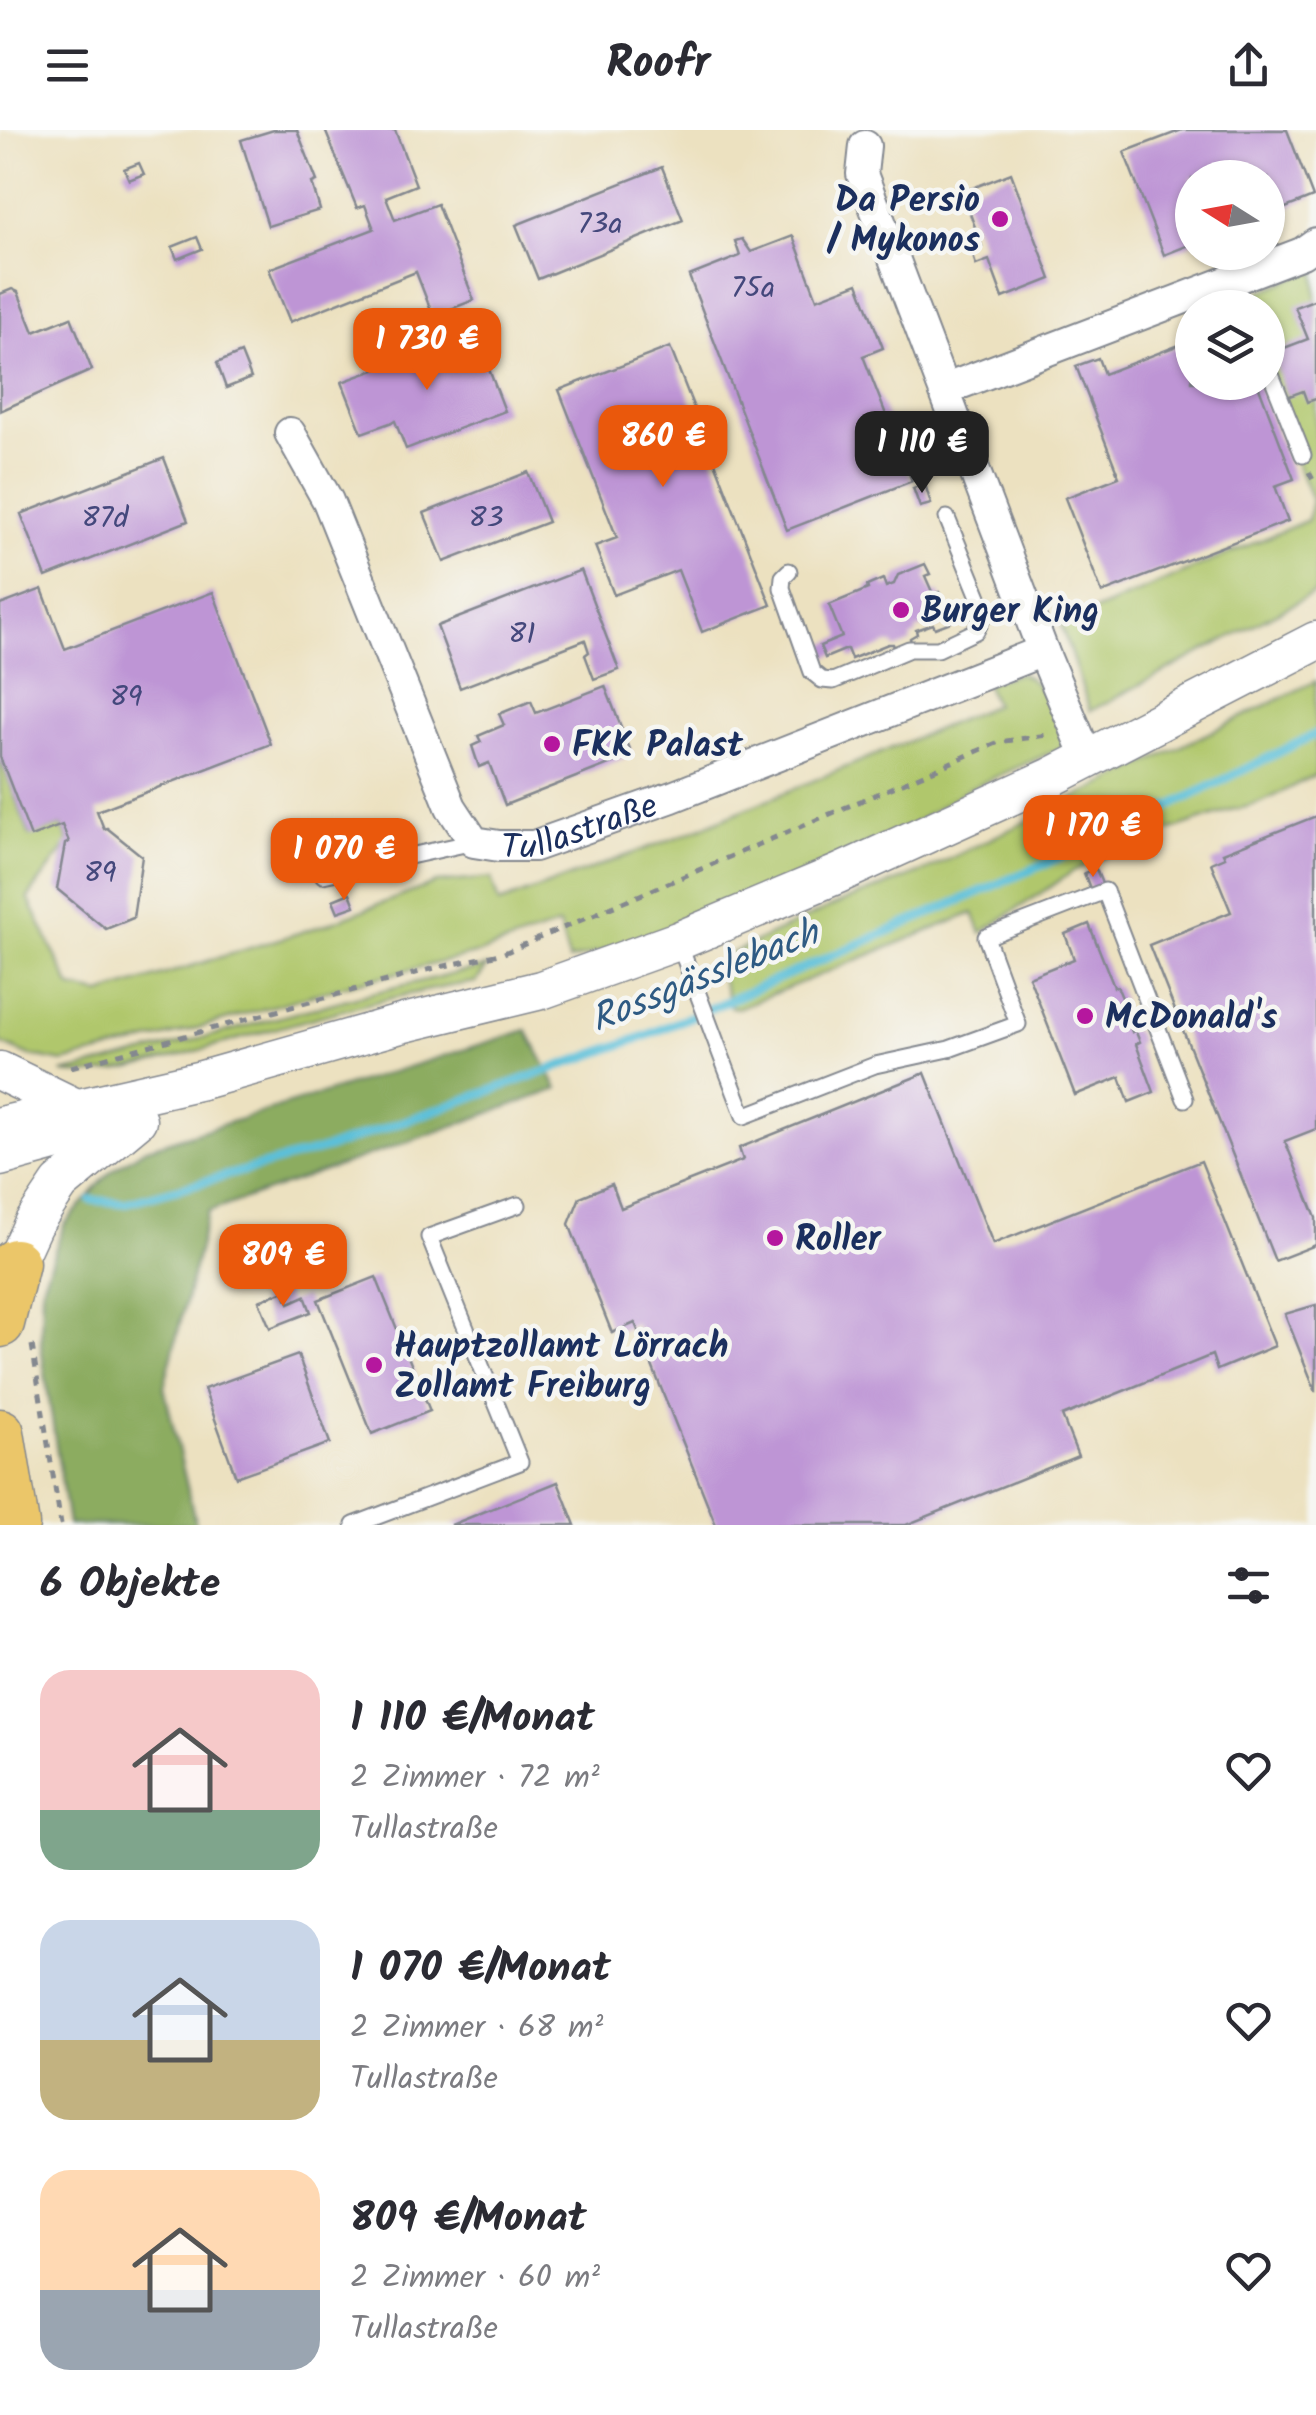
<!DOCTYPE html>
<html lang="de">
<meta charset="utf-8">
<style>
body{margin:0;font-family:Kalam,sans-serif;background:#f7f7f7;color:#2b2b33;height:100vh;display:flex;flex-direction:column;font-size:38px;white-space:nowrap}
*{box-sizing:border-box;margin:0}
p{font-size:32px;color:#7c7c81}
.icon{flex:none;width:55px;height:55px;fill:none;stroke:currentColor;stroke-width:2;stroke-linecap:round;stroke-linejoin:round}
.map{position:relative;height:1395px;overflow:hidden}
.drawer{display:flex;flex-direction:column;background:#fff;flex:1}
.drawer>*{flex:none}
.needle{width:65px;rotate:281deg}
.tools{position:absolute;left:1175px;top:30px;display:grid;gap:20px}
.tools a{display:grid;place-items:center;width:110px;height:110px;border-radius:50%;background:#fff;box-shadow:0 2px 8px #0004;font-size:50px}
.price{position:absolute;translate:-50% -85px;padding:0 22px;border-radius:20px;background:#ea580c;color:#fff;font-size:32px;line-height:65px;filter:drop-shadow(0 2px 5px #0008)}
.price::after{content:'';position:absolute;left:50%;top:60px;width:30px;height:22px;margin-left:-15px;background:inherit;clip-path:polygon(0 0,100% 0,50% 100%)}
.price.active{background:#222;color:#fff}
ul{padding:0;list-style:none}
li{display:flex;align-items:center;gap:30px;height:250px;padding:0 40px}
li span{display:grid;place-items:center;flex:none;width:280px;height:200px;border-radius:30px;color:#555}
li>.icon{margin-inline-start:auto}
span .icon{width:120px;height:120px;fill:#fffc;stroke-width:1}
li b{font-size:42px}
h2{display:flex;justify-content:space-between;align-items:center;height:120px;padding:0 40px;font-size:42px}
header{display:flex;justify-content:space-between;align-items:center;height:130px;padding:0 40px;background:#fff;font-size:45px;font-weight:700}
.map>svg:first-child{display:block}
</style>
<header><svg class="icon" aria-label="menu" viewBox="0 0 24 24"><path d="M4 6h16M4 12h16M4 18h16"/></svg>Roofr<svg class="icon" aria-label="share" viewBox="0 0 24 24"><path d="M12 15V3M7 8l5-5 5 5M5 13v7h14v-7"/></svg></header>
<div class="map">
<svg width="1316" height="1395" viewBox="0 0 1316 1395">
<rect width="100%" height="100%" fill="#f6f6f2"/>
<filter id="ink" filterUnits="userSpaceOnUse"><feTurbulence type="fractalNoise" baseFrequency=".01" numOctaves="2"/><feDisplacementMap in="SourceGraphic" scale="20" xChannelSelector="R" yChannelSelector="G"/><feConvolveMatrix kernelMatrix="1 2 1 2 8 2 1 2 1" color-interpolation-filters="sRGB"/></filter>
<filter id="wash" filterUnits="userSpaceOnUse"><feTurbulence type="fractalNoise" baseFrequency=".0048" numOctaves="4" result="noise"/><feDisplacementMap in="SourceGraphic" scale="40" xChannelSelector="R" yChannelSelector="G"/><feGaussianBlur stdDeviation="2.25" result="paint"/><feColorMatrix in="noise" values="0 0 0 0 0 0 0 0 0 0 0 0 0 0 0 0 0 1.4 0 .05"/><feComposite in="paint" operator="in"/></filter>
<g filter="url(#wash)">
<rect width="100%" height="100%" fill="#ece1c0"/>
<g fill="#b0c76c" stroke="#667b65" stroke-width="2.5">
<polygon points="1316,138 1316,462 1090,581 1061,495 1308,390 1312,370 1264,253 1268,252 1268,178 1233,177 1232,174"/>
<path d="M1020 543C1051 558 1055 586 1066 616L966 660 911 695 699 792 569 831 559 795 479 823 339 857 177 904 63 932 28 925 0 913V627L30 706 62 695 69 712 28 768 71 858 101 864 324 795 436 753 491 748 499 773 688 703 995 575 985 553Z"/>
<path d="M1316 551V645C1289 656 1262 677 1234 679L1139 711 1075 740 981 803 973 783 738 878 731 877 719 842 721 831 732 823 837 774 922 742Z"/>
<path d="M487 837 476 852C392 864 310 889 228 912 181 925 111 950 62 943 205 911 344 865 487 837Z"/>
</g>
<polygon fill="#8cac60" stroke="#546e5f" stroke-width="2.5" points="527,900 558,959 208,1082 164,1257 196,1395 68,1395 41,1217 42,1156 64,1095 110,1042 144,1019"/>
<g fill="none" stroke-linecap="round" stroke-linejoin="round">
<polyline stroke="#5bc0d9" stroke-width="9" points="91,1070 125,1073 328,1018 648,905 1114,704 1316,604"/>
</g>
<g id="blocks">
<g fill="#be95d5">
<polygon points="274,0 297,0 317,51 312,53 320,80 268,96 241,10"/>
<polygon points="325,0 395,0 416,55 386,67 395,90 437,74 474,170 433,186 416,142 290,192 269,139 374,99 365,75 357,78"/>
<polygon points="1182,0 1287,0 1313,67 1268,85 1268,48 1192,48 1192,114 1164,125 1124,22"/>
<polygon points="139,33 144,44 129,50 124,39"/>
<polygon points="662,37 683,90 538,149 516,95"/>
<polygon points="1011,43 1051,149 1003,168 989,130 976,135 971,120 982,116 962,62"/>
<polygon points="793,106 817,169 858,153 883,218 863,226 912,351 787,400 689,146 740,126 735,111 742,109 751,122"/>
<polygon points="197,107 202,119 177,129 172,117"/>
<polygon points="12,159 18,162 34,202 71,187 92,240 0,281 0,164"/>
<polygon points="1316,169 1316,269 1307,272 1303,261 1287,267 1271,223 1308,209 1295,177"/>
<polygon points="475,203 505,281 406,319 395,291 362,303 342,252"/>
<polygon points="1192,210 1192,252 1257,252 1294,349 1275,356 1288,391 1102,463 1065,368 1119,347 1076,236 1098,228 1104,244"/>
<polygon points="670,217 771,475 702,502 678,440 614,465 595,416 617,408 559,260"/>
<polygon points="241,223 251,248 226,258 217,233"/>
<polygon points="164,328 188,391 46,447 21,384"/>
<polygon points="528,342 548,392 444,432 424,383"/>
<polygon points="925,354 931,374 920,377 913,358"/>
<polygon points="925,434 930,444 925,446 933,464 939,462 951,492 935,498 933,494 916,500 917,504 910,508 911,512 895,519 893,514 888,514 851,529 847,519 825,528 820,516 842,507 829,475 868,459 867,456 883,449 886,457 894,454 898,445"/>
<polygon points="581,440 619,540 594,549 585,525 589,522 585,510 460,558 437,496"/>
<polygon points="42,459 65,519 213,462 271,614 97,681 104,699 107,698 142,726 133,788 106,799 57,759 65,714 69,712 62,695 31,707 0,627 0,475"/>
<polygon points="605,556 632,625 505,675 489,633 479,637 472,616 481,612 478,606 504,595 499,584 531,571 536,583"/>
<polygon points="1316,686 1316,999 1285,1011 1316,1088 1316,1115 1275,1131 1149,815 1231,782 1211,733 1225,727 1223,723"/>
<polygon points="1096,739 1103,756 1091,761 1084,743"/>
<polygon points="350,763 355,776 338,782 333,770"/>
<polygon points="1089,794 1114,857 1117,856 1123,870 1120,871 1132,902 1135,900 1140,912 1136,914 1154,962 1129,972 1120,947 1075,965 1029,847 1074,829 1065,804"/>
<polygon points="925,943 993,1114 1201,1031 1275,1216 1217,1240 1212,1225 1062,1286 1078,1326 906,1395 716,1395 635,1193 612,1203 569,1094 580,1067 612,1054 621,1078 743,1030 739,1018"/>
<polygon points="376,1147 430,1281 372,1304 318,1170"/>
<polygon points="284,1161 289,1173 305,1166 311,1182 270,1198 259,1171"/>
<polygon points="1316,1175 1316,1262 1285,1184"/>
<polygon points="298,1225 330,1313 236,1347 204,1259"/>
<polygon points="558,1352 575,1395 451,1395"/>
</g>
</g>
</g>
<g filter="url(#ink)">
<use href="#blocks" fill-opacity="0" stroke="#84888f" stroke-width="2.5"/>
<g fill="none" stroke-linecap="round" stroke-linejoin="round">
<defs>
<g id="service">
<polyline points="1233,150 1244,178"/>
<polyline points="1268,237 1303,325"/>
<polyline points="789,441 783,447 782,458 812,542 822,550 833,551 909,519 938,519 976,501 983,487 980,469 947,388"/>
<polyline points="323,745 474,712"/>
<polyline points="678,811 744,986 875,935 949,919 1018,894 986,807 1105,761 1185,969"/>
<polyline points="354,1395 520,1332 429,1107 518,1075"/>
</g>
<g id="minor">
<polyline points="865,16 862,44 1043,521 1088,629"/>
<polyline points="946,259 1302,123 1316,113"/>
<path id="s1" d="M290 303 328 371 451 677 474 712 499 716H534L672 667 1043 521"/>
</g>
<g id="tertiary">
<polyline points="0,941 80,980"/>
<polyline points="0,996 202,950 404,893 541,860 678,811 838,744 1052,647 1316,511"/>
<polyline points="0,1027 102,999"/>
<polyline points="15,1133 33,1094 60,1054 137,990"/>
</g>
<g id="primary">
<polyline points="0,1193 15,1133"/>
<polyline points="0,1303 15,1395"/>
</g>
</defs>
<use href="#service" stroke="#84888f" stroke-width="19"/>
<use href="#minor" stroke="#84888f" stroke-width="34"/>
<use href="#tertiary" stroke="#84888f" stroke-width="41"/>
<use href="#primary" stroke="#84888f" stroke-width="51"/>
<g stroke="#84888f" stroke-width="5" stroke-dasharray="8 8" stroke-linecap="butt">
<polyline points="1309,342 1316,356"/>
<polyline points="71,937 431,839 504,823 999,612 1047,605"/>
<polyline points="32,1215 61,1395"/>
</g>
<use href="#service" stroke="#fff" stroke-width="15"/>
<use href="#minor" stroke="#fff" stroke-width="30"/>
<use href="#tertiary" stroke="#fff" stroke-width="38"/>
<use href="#primary" stroke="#ebc669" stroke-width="48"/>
</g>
</g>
<g fill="#b5179e" stroke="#f6f6f2" stroke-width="4">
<circle cx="1000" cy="89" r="10"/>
<circle cx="901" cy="480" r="10"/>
<circle cx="552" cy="614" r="10"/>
<circle cx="1085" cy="886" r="10"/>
<circle cx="775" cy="1108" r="10"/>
<circle cx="374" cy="1235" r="10"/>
</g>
<g text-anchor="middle" stroke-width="9" stroke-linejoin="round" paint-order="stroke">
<g font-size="30" fill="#44487c">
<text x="600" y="103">73a</text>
<text x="753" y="167">75a</text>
<text x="105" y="397">87d</text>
<text x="486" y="397">83</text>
<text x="522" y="513">81</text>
<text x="126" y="576">89</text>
<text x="100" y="752">89</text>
</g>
<g font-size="35" font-weight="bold" fill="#1b2f5e" stroke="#f6f6f2" text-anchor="start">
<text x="980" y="81" text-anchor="end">Da Persio<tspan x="980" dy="40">/ Mykonos</tspan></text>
<text x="921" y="492">Burger King</text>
<text x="572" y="626">FKK Palast</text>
<text x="1105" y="898">McDonald's</text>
<text x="795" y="1120">Roller</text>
<text x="394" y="1227">Hauptzollamt Lörrach<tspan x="394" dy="40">Zollamt Freiburg</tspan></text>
</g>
<g font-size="35" fill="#1b2f5e" stroke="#f6f6f2">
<text dy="12" stroke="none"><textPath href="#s1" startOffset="558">Tullastraße</textPath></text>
</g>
<g font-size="38" font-style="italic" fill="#2e5a83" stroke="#f6f6f2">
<text transform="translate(704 845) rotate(-22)" y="13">Rossgässlebach</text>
</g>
</g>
</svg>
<div class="tools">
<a><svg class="needle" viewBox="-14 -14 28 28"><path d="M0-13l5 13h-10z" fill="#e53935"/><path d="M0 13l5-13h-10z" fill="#7c7c81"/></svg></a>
<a><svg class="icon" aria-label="layers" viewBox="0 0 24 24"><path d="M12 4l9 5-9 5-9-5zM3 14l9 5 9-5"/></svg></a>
</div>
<b class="price" style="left:427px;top:263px">1 730 €</b>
<b class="price" style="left:663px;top:360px">860 €</b>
<b class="price active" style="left:922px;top:366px">1 110 €</b>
<b class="price" style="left:1093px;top:750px">1 170 €</b>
<b class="price" style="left:344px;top:773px">1 070 €</b>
<b class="price" style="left:283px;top:1179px">809 €</b>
</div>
<section class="drawer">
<h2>6 Objekte<svg class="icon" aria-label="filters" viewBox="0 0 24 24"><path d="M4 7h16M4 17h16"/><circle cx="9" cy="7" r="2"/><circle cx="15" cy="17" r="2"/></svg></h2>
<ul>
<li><span style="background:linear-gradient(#f6c9c9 70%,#7fa58c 0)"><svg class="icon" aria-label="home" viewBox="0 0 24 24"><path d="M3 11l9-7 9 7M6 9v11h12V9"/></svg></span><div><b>1 110 €/Monat</b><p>2 Zimmer · 72 m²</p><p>Tullastraße</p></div><svg class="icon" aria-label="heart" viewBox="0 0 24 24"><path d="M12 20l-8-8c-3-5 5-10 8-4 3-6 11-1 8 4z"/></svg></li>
<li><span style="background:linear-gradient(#c9d6e8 60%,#c2b280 0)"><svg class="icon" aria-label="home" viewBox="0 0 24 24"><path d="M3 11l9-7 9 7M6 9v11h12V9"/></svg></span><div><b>1 070 €/Monat</b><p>2 Zimmer · 68 m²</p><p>Tullastraße</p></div><svg class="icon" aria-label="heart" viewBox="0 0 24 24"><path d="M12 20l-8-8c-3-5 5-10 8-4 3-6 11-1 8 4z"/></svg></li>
<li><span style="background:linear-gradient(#ffd9b3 60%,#9aa5b1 0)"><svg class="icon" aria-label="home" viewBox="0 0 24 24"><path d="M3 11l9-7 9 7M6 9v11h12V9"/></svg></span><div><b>809 €/Monat</b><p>2 Zimmer · 60 m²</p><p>Tullastraße</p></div><svg class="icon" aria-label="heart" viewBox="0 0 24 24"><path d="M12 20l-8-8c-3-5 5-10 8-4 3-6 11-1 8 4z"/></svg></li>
</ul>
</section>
